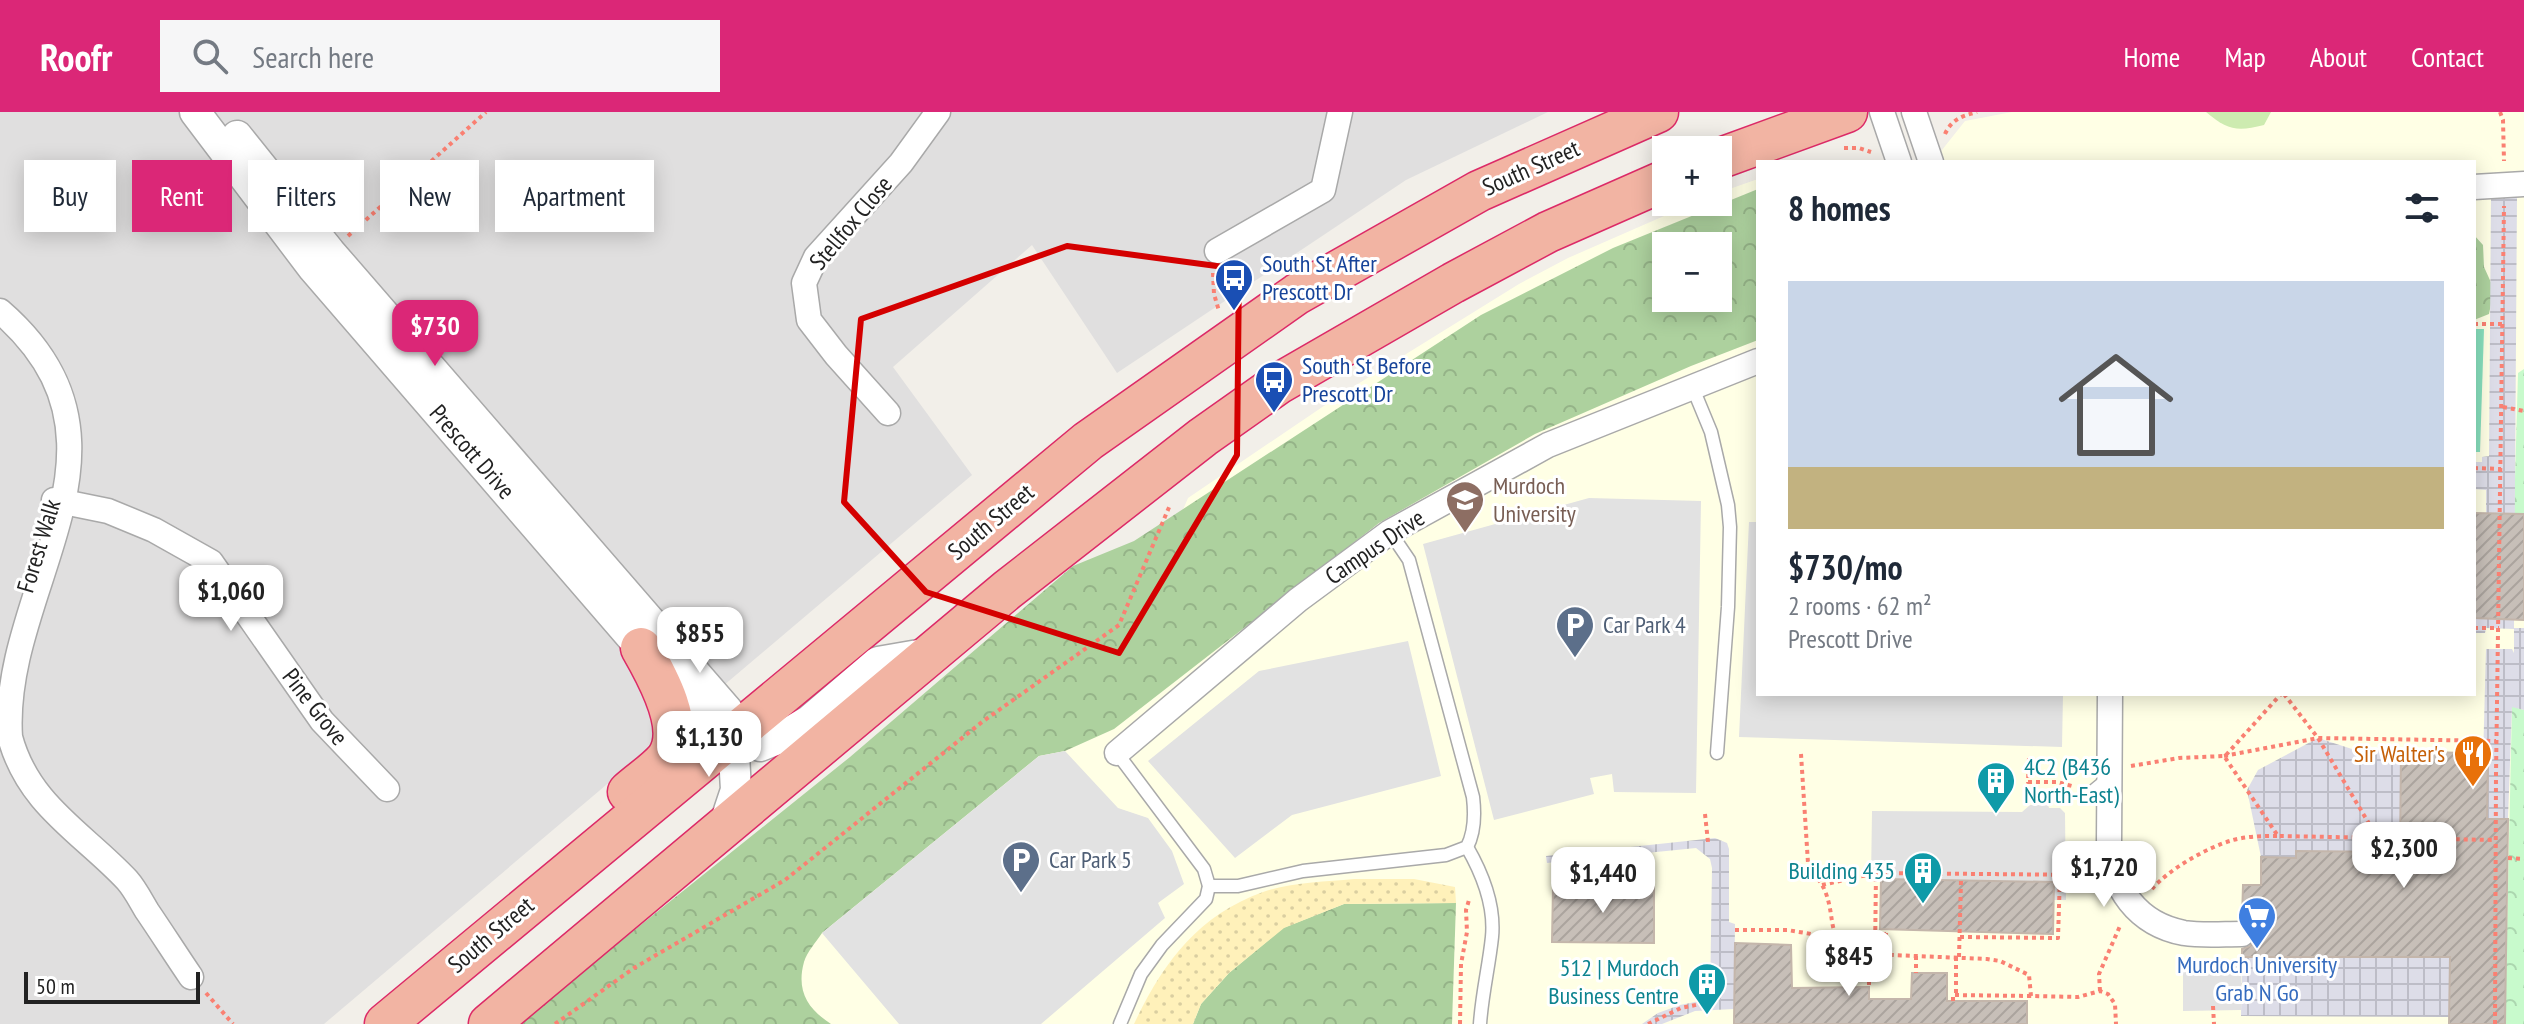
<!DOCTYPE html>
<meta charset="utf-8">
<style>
body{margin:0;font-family:"PT Sans Narrow",sans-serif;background:#f6f6f7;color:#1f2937;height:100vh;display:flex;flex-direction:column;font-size:30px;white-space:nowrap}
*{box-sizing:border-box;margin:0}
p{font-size:26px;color:#747a83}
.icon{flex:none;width:44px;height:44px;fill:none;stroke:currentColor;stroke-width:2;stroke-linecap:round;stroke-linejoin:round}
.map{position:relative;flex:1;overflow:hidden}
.panel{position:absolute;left:1756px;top:48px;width:720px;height:536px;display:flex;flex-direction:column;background:#fff;border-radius:0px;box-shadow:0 4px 20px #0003}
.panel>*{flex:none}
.top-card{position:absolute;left:24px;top:48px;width:760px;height:72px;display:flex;gap:16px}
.controls{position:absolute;left:1652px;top:24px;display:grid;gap:16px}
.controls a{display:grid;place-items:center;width:80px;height:80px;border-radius:0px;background:#fff;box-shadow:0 4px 20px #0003;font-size:40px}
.scale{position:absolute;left:24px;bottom:20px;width:176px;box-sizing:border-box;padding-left:8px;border:4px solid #222;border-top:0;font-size:22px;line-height:28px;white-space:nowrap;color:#222;-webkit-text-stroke:6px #fff;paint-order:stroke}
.price{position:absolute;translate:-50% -68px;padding:0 18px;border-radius:16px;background:#fff;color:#222;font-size:26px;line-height:52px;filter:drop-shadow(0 2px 4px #0008)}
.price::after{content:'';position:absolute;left:50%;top:48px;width:24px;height:18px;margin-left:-12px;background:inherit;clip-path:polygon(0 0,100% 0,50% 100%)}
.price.selected{background:#db2777;color:#fff}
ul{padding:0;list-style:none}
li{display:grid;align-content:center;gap:16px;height:424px;padding:0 32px}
li span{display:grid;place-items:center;height:248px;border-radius:0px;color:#555}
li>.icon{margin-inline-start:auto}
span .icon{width:144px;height:144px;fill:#fffc;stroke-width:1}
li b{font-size:34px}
h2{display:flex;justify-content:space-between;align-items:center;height:96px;padding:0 32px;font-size:34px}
.chip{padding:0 28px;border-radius:0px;background:#fff;box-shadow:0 4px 20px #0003;font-size:28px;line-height:72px}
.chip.selected{background:#db2777;color:#fff}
header{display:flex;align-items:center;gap:48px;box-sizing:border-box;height:112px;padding:0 40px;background:#db2777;color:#fff}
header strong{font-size:38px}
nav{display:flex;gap:44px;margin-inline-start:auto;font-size:28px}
.search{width:560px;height:72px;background:#f6f6f7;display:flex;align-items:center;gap:20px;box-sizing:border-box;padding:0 28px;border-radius:0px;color:#747a83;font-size:30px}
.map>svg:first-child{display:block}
</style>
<header>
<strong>Roofr</strong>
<div class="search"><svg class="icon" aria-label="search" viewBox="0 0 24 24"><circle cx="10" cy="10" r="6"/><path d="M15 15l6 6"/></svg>Search here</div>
<nav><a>Home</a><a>Map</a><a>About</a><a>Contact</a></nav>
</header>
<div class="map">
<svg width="2524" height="912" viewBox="0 0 2524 912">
<defs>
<pattern id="forest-crowns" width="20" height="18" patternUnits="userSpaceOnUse" patternTransform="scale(2)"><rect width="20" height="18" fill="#add19e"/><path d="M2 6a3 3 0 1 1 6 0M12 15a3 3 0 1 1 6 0" fill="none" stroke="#95b388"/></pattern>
<pattern id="sand-dots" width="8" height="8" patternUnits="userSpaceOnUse" patternTransform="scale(2)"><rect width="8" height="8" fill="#fff1ba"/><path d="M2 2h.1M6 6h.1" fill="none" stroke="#dacea0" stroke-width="1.8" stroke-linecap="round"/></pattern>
<pattern id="park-crowns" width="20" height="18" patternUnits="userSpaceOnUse" patternTransform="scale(2)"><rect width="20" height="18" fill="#c8facc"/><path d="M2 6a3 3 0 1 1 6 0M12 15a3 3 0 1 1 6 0" fill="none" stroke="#acd6af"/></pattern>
<pattern id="plaza-grid" width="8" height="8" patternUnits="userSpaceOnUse" patternTransform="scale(2)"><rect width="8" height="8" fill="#dddde8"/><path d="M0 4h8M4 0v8" fill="none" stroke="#bdbdc7"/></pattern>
<pattern id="building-hatch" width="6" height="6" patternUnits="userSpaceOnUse" patternTransform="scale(2)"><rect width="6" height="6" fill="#c7bfb8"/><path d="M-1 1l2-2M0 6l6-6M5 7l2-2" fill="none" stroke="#aba49e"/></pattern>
</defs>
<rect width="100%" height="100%" fill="#f2efe9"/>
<polygon fill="#e0dfdf" points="0,0 1548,0 1406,68 1117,261 1032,133 893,255 972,363 324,912 0,912"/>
<path fill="#ffffe5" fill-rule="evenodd" d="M2012 0H2524V912H577L1158 457 1188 386 1340 283 1519 172 1568 146 1696 90H1718V81L1758 67V582H2474V50H1914L1938 43 1965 9ZM1666 134H1718V186H1666Z"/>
<path fill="#cdebb0" d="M2206 0H2271L2264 13C2237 20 2227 18 2206 0Z"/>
<g fill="url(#forest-crowns)" fill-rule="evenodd">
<path d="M1758 77V228L1691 254 1535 322 1379 411 1114 617 1065 639 1039 644 822 821C816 830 807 840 804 850 796 879 808 897 831 912H521L561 877 850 645 1073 454 1134 429 1481 203 1613 136ZM1666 134H1718V186H1666Z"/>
<polygon points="2474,123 2483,133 2484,155 2494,177 2489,202 2474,208"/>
<polygon points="1456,791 1452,912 1193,912 1201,892 1229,861 1283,816 1344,792"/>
</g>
<path fill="url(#sand-dots)" d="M1354 767H1414L1455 775 1456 791 1344 792 1284 816 1229 861 1201 892 1193 912H1134C1163 851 1197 804 1263 780 1292 770 1324 770 1354 767Z"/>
<g fill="url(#park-crowns)">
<polygon points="2524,257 2524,402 2514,402 2518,261"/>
<polygon points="2512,594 2524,598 2524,912 2505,912"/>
</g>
<polygon fill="#88e0be" points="2474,217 2484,217 2480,340 2474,340"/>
<g fill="#e2e2e2">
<polygon points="1589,386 1701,389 1696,681 1614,680 1612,662 1590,666 1594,682 1494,708 1423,432"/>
<polygon points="1749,410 1758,410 1758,582 2063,582 2062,635 1739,625"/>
<polygon points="1408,529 1441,664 1292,703 1235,746 1148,649 1259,559"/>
<polygon points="1065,639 1118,696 1148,706 1172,739 1184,772 1158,791 1165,806 1041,912 899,912 822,821 1039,644"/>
<polygon points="2030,693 2048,693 2049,696 2060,696 2065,701 2066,788 2054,788 2054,770 1871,767 1872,699 2022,700"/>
<polygon points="2183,854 2241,854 2241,898 2183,899"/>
</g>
<g fill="url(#plaza-grid)">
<polygon points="2517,85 2514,516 2524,516 2524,598 2512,595 2508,707 2487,707 2488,649 2483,649 2486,537 2512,537 2514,541 2514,517 2486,516 2485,521 2474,521 2474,506 2480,506 2486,492 2486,378 2474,377 2474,350 2482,350 2482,345 2489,344 2491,87"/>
<polygon points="2318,626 2352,637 2401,639 2402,717 2378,716 2377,740 2297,739 2296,746 2261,745 2247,678 2258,658"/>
<polygon points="1715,726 1727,731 1729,737 1729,810 1735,812 1734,897 1695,899 1662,912 1642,912 1658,901 1680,893 1710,887 1712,756 1710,747 1696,736 1547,751 1546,744"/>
<polygon points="2242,845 2450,845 2450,865 2506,866 2505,884 2449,905 2241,904"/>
</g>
<g fill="url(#building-hatch)" stroke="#c4b6ab" stroke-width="2">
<polygon points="2474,401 2524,402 2524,508 2474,506"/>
<polygon points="2401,639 2462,641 2462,649 2488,649 2487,707 2508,707 2505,912 2449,912 2450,845 2242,845 2242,837 2250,834 2257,823 2254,814 2242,807 2243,773 2261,773 2261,745 2296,746 2296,739 2400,740"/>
<polygon points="1881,767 2054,770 2053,822 1880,817"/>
<polygon points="1553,775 1654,775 1654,831 1552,830"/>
<polygon points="1735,831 1791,833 1792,876 1869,875 1869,887 1911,887 1912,861 1947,861 1947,889 2027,889 2027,912 1734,912"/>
</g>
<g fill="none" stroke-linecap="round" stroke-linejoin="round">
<defs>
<g id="service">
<polyline points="1692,274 1711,320 1728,393 1730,415 1728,495 1717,641"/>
<polyline points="1117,641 1204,757 1209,774 1206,787 1162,833 1141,862 1120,912"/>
<polyline points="2087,684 2109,666"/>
<path d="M1467 735C1482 761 1495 794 1492 825 1489 854 1482 882 1480 912"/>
<path d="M1209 774H1238L1303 759 1446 743 1467 735C1475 720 1475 702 1473 685L1409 448 1390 420"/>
</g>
<g id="minor">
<polyline points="1882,0 1899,50"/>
<polyline points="1914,0 1931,50"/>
<polyline points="2474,75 2524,72"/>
<polyline points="1217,139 1323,78 1340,0"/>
<path d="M0 199C155 333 0 474 10 625 28 693 83 721 127 768 135 777 141 789 147 799 162 821 176 843 191 865"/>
<polyline points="888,301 836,243 809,208 804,171 816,145 901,51 938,0"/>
<polyline points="54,388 108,399 154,418 211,450 322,609 387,677"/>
<path d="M2110 582 2109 731C2112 776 2137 812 2184 821 2203 824 2223 822 2242 822"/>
<polyline points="1117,641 1298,488 1390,420 1548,333 1758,249"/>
</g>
<g id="tertiary">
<polyline points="195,0 313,156 710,616 760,634 780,626 810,608 878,550 930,541"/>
<polyline points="237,24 330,140 728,599 733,626 736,678 724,714"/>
</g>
<g id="trunk">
<polyline points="1718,47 1847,0"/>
<path d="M628 680C640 669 656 659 666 647 688 617 656 562 641 536"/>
<polyline points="385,912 1088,329 1297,182 1479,79 1658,0"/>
<polyline points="489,912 1007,478 1203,325 1278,272 1453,171 1548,120 1666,68"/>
</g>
</defs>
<use href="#service" stroke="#a9a9a9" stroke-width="15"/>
<use href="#minor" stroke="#a9a9a9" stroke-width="27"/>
<use href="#tertiary" stroke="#a9a9a9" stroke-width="33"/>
<use href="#trunk" stroke="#dc2a67" stroke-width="43"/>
<g stroke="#fa8072" stroke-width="4" stroke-dasharray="4 4" stroke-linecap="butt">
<polyline points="2500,0 2503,8 2504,49"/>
<path d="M1945 22C1952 7 1962 4 1977 0"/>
<polyline points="1844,36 1859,36 1871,40"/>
<polyline points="348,124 486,0"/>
<polyline points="1213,161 1214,182 1219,199"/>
<polyline points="2474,212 2503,212"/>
<polyline points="2503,295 2524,299"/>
<polyline points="2474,356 2501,357"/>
<polyline points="2474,516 2499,516"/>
<polyline points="2284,582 2318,626 2377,725"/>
<path d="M1801 642 1808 751C1812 762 1821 768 1825 779 1838 811 1822 833 1869 842L1987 847 2000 849 2029 863 2031 884 2078 885 2100 879 2108 882 2115 892 2116 912"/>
<polyline points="2226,643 2281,582"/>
<polyline points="2224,644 2318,626 2496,629"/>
<polyline points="2029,646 2028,670 2057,670 2072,674"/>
<polyline points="2131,654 2179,646 2224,644 2278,724 2495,728"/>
<polyline points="1705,702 1708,730"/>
<polyline points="2508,746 2524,747"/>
<polyline points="1822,773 1876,761"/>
<path d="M2152 777C2169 757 2208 735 2233 728 2248 724 2263 724 2278 724"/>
<polyline points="1735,818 1787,818 1830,825 1835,822"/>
<polyline points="1875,822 1886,822 1886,817"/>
<polyline points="1960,825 2058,826 2060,763"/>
<polyline points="1875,842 1876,761 2090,763"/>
<polyline points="1916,844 1916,861"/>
<polyline points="1956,845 1956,883"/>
<polyline points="1959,845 1961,769"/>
<polyline points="1869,873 1869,842"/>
<polyline points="2100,879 2099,862 2120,814"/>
<polyline points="206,881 233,912"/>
<polyline points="1953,889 1953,883 2031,884"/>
<polyline points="2213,894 2214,912"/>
<polyline points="555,912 634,856 785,768 982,610 1119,513 1170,393"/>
<polyline points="1460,912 1461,852 1467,820 1466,798 1469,788"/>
<polyline points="1648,912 1681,896 1710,890"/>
<polyline points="2495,912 2496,662 2504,94"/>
</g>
<use href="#service" stroke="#fff" stroke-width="12"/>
<use href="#minor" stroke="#fff" stroke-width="24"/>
<use href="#tertiary" stroke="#fff" stroke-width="30"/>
<use href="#trunk" stroke="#f2b4a3" stroke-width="40"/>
</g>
<path fill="none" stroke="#d40000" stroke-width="6" stroke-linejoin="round" d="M1067 134 1239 157 1237 343 1119 541 926 480 844 390 861 207Z"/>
<defs>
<symbol id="bus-pin" viewBox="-11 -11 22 30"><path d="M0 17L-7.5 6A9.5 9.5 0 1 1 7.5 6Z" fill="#1a4fb4" stroke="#fff"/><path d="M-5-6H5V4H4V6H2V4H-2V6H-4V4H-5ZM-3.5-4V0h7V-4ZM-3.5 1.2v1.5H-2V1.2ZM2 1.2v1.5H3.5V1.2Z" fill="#fff"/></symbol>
<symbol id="university-pin" viewBox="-11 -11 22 30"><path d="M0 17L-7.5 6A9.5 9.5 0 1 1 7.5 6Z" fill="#8d6e63" stroke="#fff"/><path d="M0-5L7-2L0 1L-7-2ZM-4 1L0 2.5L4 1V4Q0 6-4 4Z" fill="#fff"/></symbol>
<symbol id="parking-pin" viewBox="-11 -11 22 30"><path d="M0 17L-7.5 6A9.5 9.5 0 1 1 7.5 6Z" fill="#5c6f8a" stroke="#fff"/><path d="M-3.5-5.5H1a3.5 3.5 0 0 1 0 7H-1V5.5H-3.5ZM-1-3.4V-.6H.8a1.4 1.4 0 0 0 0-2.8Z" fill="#fff"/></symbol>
<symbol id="restaurant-pin" viewBox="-11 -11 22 30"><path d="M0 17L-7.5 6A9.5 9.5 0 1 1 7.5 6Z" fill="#e8710a" stroke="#fff"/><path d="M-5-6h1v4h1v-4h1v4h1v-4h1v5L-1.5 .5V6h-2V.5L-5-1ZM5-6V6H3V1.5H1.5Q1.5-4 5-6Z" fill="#fff"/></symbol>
<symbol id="building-pin" viewBox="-11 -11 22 30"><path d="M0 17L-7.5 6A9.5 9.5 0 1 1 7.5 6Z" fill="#0f9aa8" stroke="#fff"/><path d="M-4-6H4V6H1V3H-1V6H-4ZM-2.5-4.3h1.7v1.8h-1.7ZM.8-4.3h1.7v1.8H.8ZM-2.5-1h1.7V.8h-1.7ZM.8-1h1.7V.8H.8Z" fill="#fff"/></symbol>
<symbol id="supermarket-pin" viewBox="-11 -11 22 30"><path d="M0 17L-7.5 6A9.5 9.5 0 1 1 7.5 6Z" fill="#3f7fe0" stroke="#fff"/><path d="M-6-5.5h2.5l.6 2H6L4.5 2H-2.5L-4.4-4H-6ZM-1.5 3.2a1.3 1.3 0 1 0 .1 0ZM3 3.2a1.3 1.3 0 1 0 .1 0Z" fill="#fff"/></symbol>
</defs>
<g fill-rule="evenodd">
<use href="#bus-pin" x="1212" y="144" width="44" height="60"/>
<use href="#bus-pin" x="1252" y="246" width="44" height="60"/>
<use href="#university-pin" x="1443" y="366" width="44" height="60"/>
<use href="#parking-pin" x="1553" y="491" width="44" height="60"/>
<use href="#restaurant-pin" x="2451" y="620" width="44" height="60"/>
<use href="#building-pin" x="1974" y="647" width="44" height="60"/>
<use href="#parking-pin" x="999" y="726" width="44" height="60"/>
<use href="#building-pin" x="1901" y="737" width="44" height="60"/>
<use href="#supermarket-pin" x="2235" y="782" width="44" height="60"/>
<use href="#building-pin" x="1685" y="848" width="44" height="60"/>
</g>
<g text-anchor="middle" stroke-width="6" stroke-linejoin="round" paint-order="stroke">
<g font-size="24" fill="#222" stroke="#fff">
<text transform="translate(1531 56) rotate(-24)" y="8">South Street</text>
<text transform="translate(851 111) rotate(-50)" y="8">Stellfox Close</text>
<text transform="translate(472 340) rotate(49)" y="8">Prescott Drive</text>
<text transform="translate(991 410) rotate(-40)" y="8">South Street</text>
<text transform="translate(39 434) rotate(-73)" y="8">Forest Walk</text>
<text transform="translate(1375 435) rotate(-34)" y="8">Campus Drive</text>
<text transform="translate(315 595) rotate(52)" y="8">Pine Grove</text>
<text transform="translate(491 823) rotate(-40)" y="8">South Street</text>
</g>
<g font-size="24" fill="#164399" stroke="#fff" text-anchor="start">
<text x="1262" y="160">South St After<tspan x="1262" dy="28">Prescott Dr</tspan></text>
<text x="1302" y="262">South St Before<tspan x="1302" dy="28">Prescott Dr</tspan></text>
</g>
<g font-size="24" fill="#785e54" stroke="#fff" text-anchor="start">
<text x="1493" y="382">Murdoch<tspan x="1493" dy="28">University</tspan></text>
</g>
<g font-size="24" fill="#4e5e75" stroke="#fff" text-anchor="start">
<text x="1603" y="521">Car Park 4</text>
<text x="1049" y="756">Car Park 5</text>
</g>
<g font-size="24" fill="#c56008" stroke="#fff" text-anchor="end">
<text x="2445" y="650">Sir Walter's</text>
</g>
<g font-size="24" fill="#0d838f" stroke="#fff" text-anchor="end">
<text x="2024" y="663" text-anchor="start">4C2 (B436<tspan x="2024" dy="28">North-East)</tspan></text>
<text x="1895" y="767">Building 435</text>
<text x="1679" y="864">512 | Murdoch<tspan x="1679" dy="28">Business Centre</tspan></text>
</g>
<g font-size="24" fill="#366cbe" stroke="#fff">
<text x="2257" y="861">Murdoch University<tspan x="2257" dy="28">Grab N Go</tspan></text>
</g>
</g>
</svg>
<div class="controls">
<a>+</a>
<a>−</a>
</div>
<div class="scale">50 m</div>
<b class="price selected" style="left:435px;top:256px">$730</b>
<b class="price" style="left:231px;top:521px">$1,060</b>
<b class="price" style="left:700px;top:563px">$855</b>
<b class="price" style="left:709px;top:667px">$1,130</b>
<b class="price" style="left:2404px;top:778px">$2,300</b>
<b class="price" style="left:2104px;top:797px">$1,720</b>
<b class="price" style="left:1603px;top:803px">$1,440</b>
<b class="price" style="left:1849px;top:886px">$845</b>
<div class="top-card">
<a class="chip">Buy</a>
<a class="chip selected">Rent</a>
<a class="chip">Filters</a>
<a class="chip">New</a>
<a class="chip">Apartment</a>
</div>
<section class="panel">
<h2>8 homes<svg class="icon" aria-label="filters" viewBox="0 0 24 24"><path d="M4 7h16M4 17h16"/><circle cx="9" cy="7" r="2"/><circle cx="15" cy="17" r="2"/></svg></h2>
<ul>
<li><span style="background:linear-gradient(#c9d6e8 75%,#c2b280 0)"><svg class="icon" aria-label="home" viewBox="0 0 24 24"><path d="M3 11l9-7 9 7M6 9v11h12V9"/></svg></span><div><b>$730/mo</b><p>2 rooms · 62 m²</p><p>Prescott Drive</p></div></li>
</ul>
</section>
</div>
